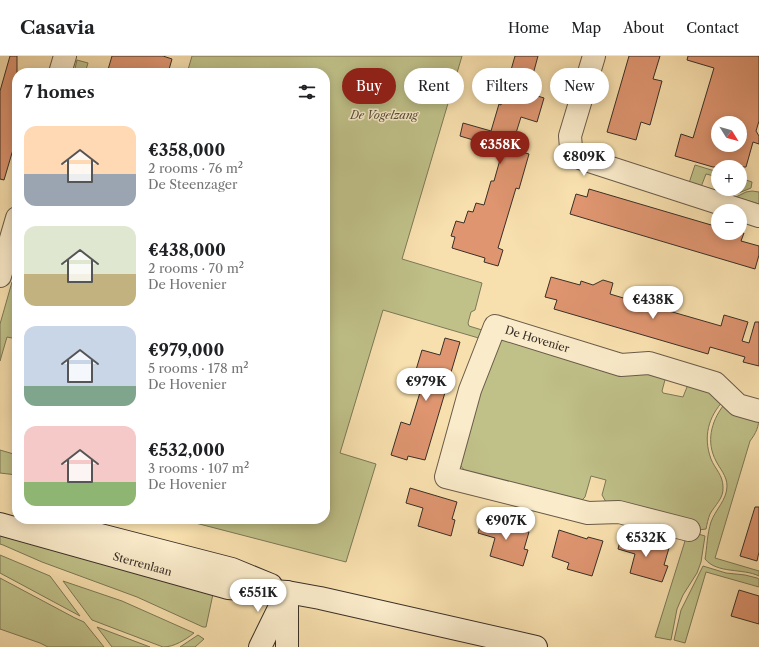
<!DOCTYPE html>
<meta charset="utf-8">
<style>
body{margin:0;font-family:"Libre Caslon Text",serif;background:#f2f2f2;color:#202124;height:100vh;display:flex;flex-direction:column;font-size:15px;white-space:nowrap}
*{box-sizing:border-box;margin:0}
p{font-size:13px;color:#757577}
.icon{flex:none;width:22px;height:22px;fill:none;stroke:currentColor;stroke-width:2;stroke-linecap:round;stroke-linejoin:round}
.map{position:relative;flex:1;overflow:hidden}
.drawer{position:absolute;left:12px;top:12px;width:318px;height:456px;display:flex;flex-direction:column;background:#fff;border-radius:16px;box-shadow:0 2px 10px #0003}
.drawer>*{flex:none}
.guide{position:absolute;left:342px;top:12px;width:357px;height:36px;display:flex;gap:8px}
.needle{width:26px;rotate:127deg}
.controls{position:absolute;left:711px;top:60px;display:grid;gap:8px}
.controls a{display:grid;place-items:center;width:36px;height:36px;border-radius:50%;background:#fff;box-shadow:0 2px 10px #0003;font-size:20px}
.price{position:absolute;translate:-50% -34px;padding:0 9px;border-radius:14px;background:#fff;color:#222;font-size:13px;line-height:26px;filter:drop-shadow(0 1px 2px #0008)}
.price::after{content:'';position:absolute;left:50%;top:24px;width:12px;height:9px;margin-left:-6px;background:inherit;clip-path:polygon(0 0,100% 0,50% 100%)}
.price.current{background:#8f2418;color:#fff}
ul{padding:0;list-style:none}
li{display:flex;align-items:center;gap:12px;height:100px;padding:0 12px}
li span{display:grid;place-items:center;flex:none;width:112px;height:80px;border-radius:12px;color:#555}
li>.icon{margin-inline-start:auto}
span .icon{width:48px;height:48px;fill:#fffc;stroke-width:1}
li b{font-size:17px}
h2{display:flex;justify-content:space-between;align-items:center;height:48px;padding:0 12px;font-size:17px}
.chip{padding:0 14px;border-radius:18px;background:#fff;box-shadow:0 2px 10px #0003;font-size:14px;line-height:36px}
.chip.current{background:#8f2418;color:#fff}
header{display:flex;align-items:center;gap:24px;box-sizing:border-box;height:56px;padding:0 20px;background:#fff;border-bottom:1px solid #e0e0e0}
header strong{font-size:19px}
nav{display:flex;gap:22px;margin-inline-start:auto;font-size:14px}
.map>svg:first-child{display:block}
</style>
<header>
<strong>Casavia</strong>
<nav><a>Home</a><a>Map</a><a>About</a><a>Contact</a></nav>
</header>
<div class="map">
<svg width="759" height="591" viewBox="0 0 759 591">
<rect width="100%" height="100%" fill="#f8e0ae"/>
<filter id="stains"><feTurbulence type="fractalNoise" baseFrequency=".005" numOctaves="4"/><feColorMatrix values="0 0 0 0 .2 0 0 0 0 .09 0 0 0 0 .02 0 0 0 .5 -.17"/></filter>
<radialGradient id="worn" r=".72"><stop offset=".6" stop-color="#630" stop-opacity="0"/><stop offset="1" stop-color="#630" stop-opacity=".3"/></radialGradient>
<g fill="#c0c189" stroke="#7c7858">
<polygon points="192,0 462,0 402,203 482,227 475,254 471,256 468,267 469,270 482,274 482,283 383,254 340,397 376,408 346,506 180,463 325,463 325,17 187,17"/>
<polygon points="77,4 88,7 85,17 74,17"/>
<polygon points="695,109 718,116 718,121 706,118 701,131 689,127"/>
<polygon points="740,122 752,126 751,132 731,140 732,133 740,133"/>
<polygon points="752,135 759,136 759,148 736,141 746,136"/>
<polygon points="12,226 17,228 17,283 7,281 0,305 0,268"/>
<path d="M497 282 666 320 662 335 663 337 683 341 689 326 724 344C708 361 703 381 711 403 715 413 723 419 723 431 724 442 715 449 710 458 708 463 707 468 706 473L698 474 606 446 602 439 606 424 591 420 585 441 582 444 465 415 460 409 492 289Z"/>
<path d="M723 350 759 360C759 371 756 377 750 385L715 502 759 515V520C743 512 717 518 705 503 707 492 707 478 711 466 715 454 727 444 727 430 727 420 720 413 716 405 706 386 711 366 723 350Z"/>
<polygon points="0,394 17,399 17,419 0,417"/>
<polygon points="0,473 213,538 206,571 203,571 137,541 42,506 3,489 0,488"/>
<polygon points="688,475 705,480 701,506 697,517 683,539 677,553 671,584 655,581 685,485 679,482"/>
<polygon points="0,499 50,520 80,560 0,517"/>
<polygon points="703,510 726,517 745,519 757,522 759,523 759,531 706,516 685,587 674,584 681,554"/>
<polygon points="0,522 75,562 84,566 104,591 48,591 40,587 0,573"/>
<path d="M63 525 122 545 194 577C185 584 174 591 163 591L92 564Z"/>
<polygon points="97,571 150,591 112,591"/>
<polygon points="198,579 204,583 195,591 180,591"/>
</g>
<g fill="#de9570" stroke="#392f27" fill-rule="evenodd">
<polygon points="10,0 17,0 17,80 4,124 0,123 0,35"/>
<polygon points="112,0 163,0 172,3 168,17 107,17"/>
<polygon points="515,0 538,0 528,37 544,42 537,66 521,61 511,93 529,98 519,133 516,132 498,192 503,194 498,210 484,206 485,202 452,192 455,181 451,180 456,165 464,167 468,155 473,156 476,147 484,149 491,125 494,125 503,93 460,80 463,67 491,75 499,48 501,49"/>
<polygon points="629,0 660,0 653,23 662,25 650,69 641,66 636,84 607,76"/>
<path d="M688 0H759V65L756 75 759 80V88L753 86 746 111H713L675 100 681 78 693 82 714 12 687 4ZM718 67H740V89H718Z"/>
<polygon points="589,133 718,171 718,177 744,177 741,185 759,190 759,199 755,213 570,158 576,138 587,141"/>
<polygon points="551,221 580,229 581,225 593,229 603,224 613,227 610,238 640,247 641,243 670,251 669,255 721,270 724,259 748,266 742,285 749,287 755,266 759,266 759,310 743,306 745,301 710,291 708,298 554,253 557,244 545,241"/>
<polygon points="445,282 460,286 425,404 408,400 407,404 391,399 401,366 410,369 422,330 412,327 422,294 440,299"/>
<polygon points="410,432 457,446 452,463 455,464 451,480 418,470 423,452 406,447"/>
<polygon points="755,451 759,451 759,496 757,505 740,500"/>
<polygon points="482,462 529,476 524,493 528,494 523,510 490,500 495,482 478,477"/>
<polygon points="559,474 587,483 588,481 603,485 592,520 567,513 569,507 552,501"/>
<polygon points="622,478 669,492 664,509 668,510 662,526 630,517 635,498 618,493"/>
<polygon points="739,534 759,540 759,568 731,560"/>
</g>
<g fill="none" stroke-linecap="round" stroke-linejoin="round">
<defs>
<g id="street">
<polyline points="594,0 570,80 571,92 580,102 759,160"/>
<polyline points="60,17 65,0"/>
<polyline points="0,220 17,162"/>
<path id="s1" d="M689 474 619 456 588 457 446 421 470 334 495 270 621 309 649 307 715 327 738 349 759 355"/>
</g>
<g id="secondary">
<polyline points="38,463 232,513 271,529"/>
<path id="s2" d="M0 468 228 532 287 536 320 542 536 591"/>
<polyline points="287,541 287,591"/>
<polyline points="260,591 287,536"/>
</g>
</defs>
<use href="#street" stroke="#695b49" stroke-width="24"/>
<use href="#secondary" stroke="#392f27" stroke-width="24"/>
<use href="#street" stroke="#faebca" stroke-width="22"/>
<use href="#secondary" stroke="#faebca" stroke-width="22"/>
</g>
<g text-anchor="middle" stroke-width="3" stroke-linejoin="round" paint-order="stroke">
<g font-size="11" font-style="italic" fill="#544c3b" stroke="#faebca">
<text x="384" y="63">De Vogelzang</text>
</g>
<g font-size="11" fill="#392f27" stroke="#faebca">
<text dy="4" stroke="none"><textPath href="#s1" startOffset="453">De Hovenier</textPath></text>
<text dy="4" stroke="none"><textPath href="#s2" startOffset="148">Sterrenlaan</textPath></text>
</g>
</g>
<rect width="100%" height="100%" filter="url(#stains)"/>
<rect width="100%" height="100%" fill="url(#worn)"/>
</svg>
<div class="controls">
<a><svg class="needle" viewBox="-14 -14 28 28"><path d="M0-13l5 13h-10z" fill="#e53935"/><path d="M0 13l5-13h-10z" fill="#757577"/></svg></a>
<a>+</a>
<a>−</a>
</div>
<b class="price current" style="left:500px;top:109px">€358K</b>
<b class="price" style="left:584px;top:121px">€809K</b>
<b class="price" style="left:653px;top:264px">€438K</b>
<b class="price" style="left:426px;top:346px">€979K</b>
<b class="price" style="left:506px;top:485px">€907K</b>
<b class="price" style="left:646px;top:502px">€532K</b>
<b class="price" style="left:258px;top:557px">€551K</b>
<div class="guide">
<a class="chip current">Buy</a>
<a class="chip">Rent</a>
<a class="chip">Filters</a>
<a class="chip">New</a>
</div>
<section class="drawer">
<h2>7 homes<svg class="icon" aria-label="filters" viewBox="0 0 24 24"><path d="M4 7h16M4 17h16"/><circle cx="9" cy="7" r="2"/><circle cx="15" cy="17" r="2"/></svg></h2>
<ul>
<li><span style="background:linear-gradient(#ffd9b3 60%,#9aa5b1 0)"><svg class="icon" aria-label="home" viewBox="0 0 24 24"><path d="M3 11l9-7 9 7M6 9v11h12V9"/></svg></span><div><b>€358,000</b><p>2 rooms · 76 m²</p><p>De Steenzager</p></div></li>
<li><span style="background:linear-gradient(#dfe7d0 60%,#c2b280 0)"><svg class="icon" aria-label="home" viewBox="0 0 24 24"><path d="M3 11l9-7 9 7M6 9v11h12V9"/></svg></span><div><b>€438,000</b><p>2 rooms · 70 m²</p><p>De Hovenier</p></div></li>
<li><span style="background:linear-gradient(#c9d6e8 75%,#7fa58c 0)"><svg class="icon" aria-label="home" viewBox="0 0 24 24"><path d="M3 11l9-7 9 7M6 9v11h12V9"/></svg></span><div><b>€979,000</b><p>5 rooms · 178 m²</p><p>De Hovenier</p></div></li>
<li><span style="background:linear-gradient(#f6c9c9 70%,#8fb573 0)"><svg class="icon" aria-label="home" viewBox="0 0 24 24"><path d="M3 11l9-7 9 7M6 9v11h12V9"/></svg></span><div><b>€532,000</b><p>3 rooms · 107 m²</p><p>De Hovenier</p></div></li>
</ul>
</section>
</div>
